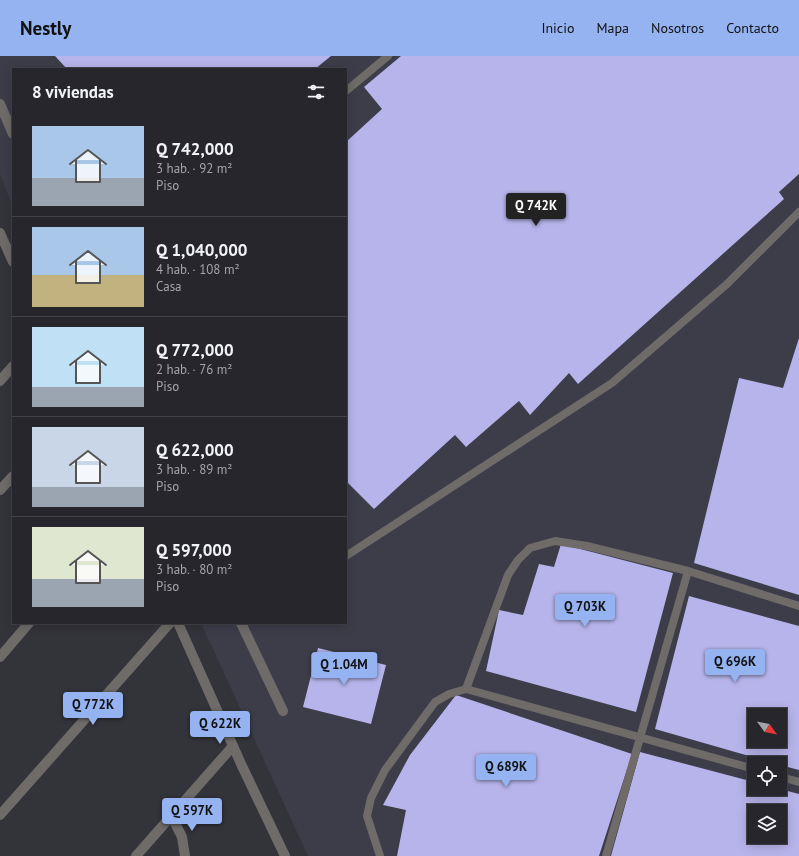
<!DOCTYPE html>
<html lang="es">
<meta charset="utf-8">
<style>
body{margin:0;font-family:"PT Sans",sans-serif;background:#2e2e34;color:#f1f3f6;height:100vh;display:flex;flex-direction:column;font-size:15px;white-space:nowrap}
*{box-sizing:border-box;margin:0}
p{font-size:13px;color:#a4a5a9}
.icon{flex:none;width:22px;height:22px;fill:none;stroke:currentColor;stroke-width:2;stroke-linecap:round;stroke-linejoin:round}
.map{position:relative;flex:1;overflow:hidden}
.sheet{position:absolute;left:12px;top:12px;width:335px;height:556px;display:flex;flex-direction:column;background:#26262c;border-radius:0px;box-shadow:0 2px 10px #0003,0 0 0 1px #424348}
.sheet>*{flex:none}
.needle{width:26px;rotate:123deg}
.buttons{position:absolute;left:747px;top:652px;display:grid;gap:8px}
.buttons a{display:grid;place-items:center;width:40px;height:40px;border-radius:0px;background:#26262c;box-shadow:0 2px 10px #0003,0 0 0 1px #424348;font-size:20px}
.price{position:absolute;translate:-50% -34px;padding:0 9px;border-radius:4px;background:#95b2f1;color:#111;font-size:13px;line-height:26px;filter:drop-shadow(0 1px 2px #0008)}
.price::after{content:'';position:absolute;left:50%;top:24px;width:12px;height:9px;margin-left:-6px;background:inherit;clip-path:polygon(0 0,100% 0,50% 100%)}
.price.on{background:#222;color:#fff}
ul{padding:0;list-style:none}
li{display:flex;align-items:center;gap:12px;height:100px;padding:0 20px}
li+li{border-top:1px solid #424348}
li span{display:grid;place-items:center;flex:none;width:112px;height:80px;border-radius:0px;color:#555}
li>.icon{margin-inline-start:auto}
span .icon{width:48px;height:48px;fill:#fffc;stroke-width:1}
li b{font-size:17px}
h2{display:flex;justify-content:space-between;align-items:center;height:48px;padding:0 20px;font-size:17px}
header{display:flex;align-items:center;gap:24px;box-sizing:border-box;height:56px;padding:0 20px;background:#95b2f1;color:#111}
header strong{font-size:19px}
nav{display:flex;gap:22px;margin-inline-start:auto;font-size:14px}
.map>svg:first-child{display:block}
</style>
<header>
<strong>Nestly</strong>
<nav><a>Inicio</a><a>Mapa</a><a>Nosotros</a><a>Contacto</a></nav>
</header>
<div class="map">
<svg width="799" height="800" viewBox="0 0 799 800">
<rect width="100%" height="100%" fill="#33333a"/>
<path fill="#3d3d4a" fill-rule="evenodd" d="M0 0H799V800H308L201 567H346V13H13V152L0 118ZM754 659H780V685H754ZM754 707H780V733H754ZM754 755H780V781H754Z"/>
<g fill="#b6b4eb" fill-rule="evenodd">
<polygon points="55,0 331,0 315,13 67,13"/>
<polygon points="401,0 799,0 799,118 779,136 784,143 578,328 569,317 530,359 519,345 466,391 455,379 374,453 346,425 346,86 382,53 364,31"/>
<polygon points="799,282 799,539 694,507 739,322 783,332"/>
<polygon points="561,488 673,517 636,656 486,615 499,554 523,559 539,508 554,511"/>
<path d="M689 540 799 570V714L780 709V707H774L655 673ZM754 659H780V685H754Z"/>
<polygon points="318,592 386,609 371,668 303,651"/>
<polygon points="456,639 632,698 599,800 397,800 406,754 383,749 410,699"/>
<path d="M640 696 754 726V733H780L799 738V800H611ZM754 755H780V781H754Z"/>
</g>
<g fill="none" stroke-linecap="round" stroke-linejoin="round">
<g stroke="#6e6b69" stroke-width="8">
<polyline points="346,35 388,0"/>
<polyline points="346,500 612,327 727,228 799,156"/>
<polyline points="466,633 754,713"/>
<polyline points="780,721 799,726"/>
<polyline points="380,800 367,760 371,742 385,714 435,646 449,638 466,633 508,519 518,504 530,492 555,485 587,490 688,515 799,550"/>
<polyline points="606,800 688,515"/>
</g>
<g stroke="#6e6b69" stroke-width="10">
<polyline points="0,48 13,78"/>
<polyline points="0,177 13,206"/>
<polyline points="0,325 13,310"/>
<polyline points="0,434 13,420"/>
<polyline points="178,567 242,710 285,800"/>
<polyline points="241,567 283,655"/>
<polyline points="0,601 29,567"/>
<polyline points="0,759 170,567"/>
<polyline points="171,759 182,781 185,800"/>
<polyline points="136,800 233,690"/>
</g>
</g>
</svg>
<div class="buttons">
<a><svg class="needle" viewBox="-14 -14 28 28"><path d="M0-13l5 13h-10z" fill="#e53935"/><path d="M0 13l5-13h-10z" fill="#a4a5a9"/></svg></a>
<a><svg class="icon" aria-label="locate" viewBox="0 0 24 24"><circle cx="12" cy="12" r="6"/><path d="M12 2v4M12 18v4M2 12h4M18 12h4"/></svg></a>
<a><svg class="icon" aria-label="layers" viewBox="0 0 24 24"><path d="M12 4l9 5-9 5-9-5zM3 14l9 5 9-5"/></svg></a>
</div>
<b class="price on" style="left:536px;top:171px">Q 742K</b>
<b class="price" style="left:585px;top:572px">Q 703K</b>
<b class="price" style="left:735px;top:627px">Q 696K</b>
<b class="price" style="left:344px;top:630px">Q 1.04M</b>
<b class="price" style="left:93px;top:670px">Q 772K</b>
<b class="price" style="left:220px;top:689px">Q 622K</b>
<b class="price" style="left:506px;top:732px">Q 689K</b>
<b class="price" style="left:192px;top:776px">Q 597K</b>
<section class="sheet">
<h2>8 viviendas<svg class="icon" aria-label="filters" viewBox="0 0 24 24"><path d="M4 7h16M4 17h16"/><circle cx="9" cy="7" r="2"/><circle cx="15" cy="17" r="2"/></svg></h2>
<ul>
<li><span style="background:linear-gradient(#a9c7e8 65%,#9aa5b1 0)"><svg class="icon" aria-label="home" viewBox="0 0 24 24"><path d="M3 11l9-7 9 7M6 9v11h12V9"/></svg></span><div><b>Q 742,000</b><p>3 hab. · 92 m²</p><p>Piso</p></div></li>
<li><span style="background:linear-gradient(#a9c7e8 60%,#c2b280 0)"><svg class="icon" aria-label="home" viewBox="0 0 24 24"><path d="M3 11l9-7 9 7M6 9v11h12V9"/></svg></span><div><b>Q 1,040,000</b><p>4 hab. · 108 m²</p><p>Casa</p></div></li>
<li><span style="background:linear-gradient(#bfe0f5 75%,#9aa5b1 0)"><svg class="icon" aria-label="home" viewBox="0 0 24 24"><path d="M3 11l9-7 9 7M6 9v11h12V9"/></svg></span><div><b>Q 772,000</b><p>2 hab. · 76 m²</p><p>Piso</p></div></li>
<li><span style="background:linear-gradient(#c9d6e8 75%,#9aa5b1 0)"><svg class="icon" aria-label="home" viewBox="0 0 24 24"><path d="M3 11l9-7 9 7M6 9v11h12V9"/></svg></span><div><b>Q 622,000</b><p>3 hab. · 89 m²</p><p>Piso</p></div></li>
<li><span style="background:linear-gradient(#dfe7d0 65%,#9aa5b1 0)"><svg class="icon" aria-label="home" viewBox="0 0 24 24"><path d="M3 11l9-7 9 7M6 9v11h12V9"/></svg></span><div><b>Q 597,000</b><p>3 hab. · 80 m²</p><p>Piso</p></div></li>
</ul>
</section>
</div>
